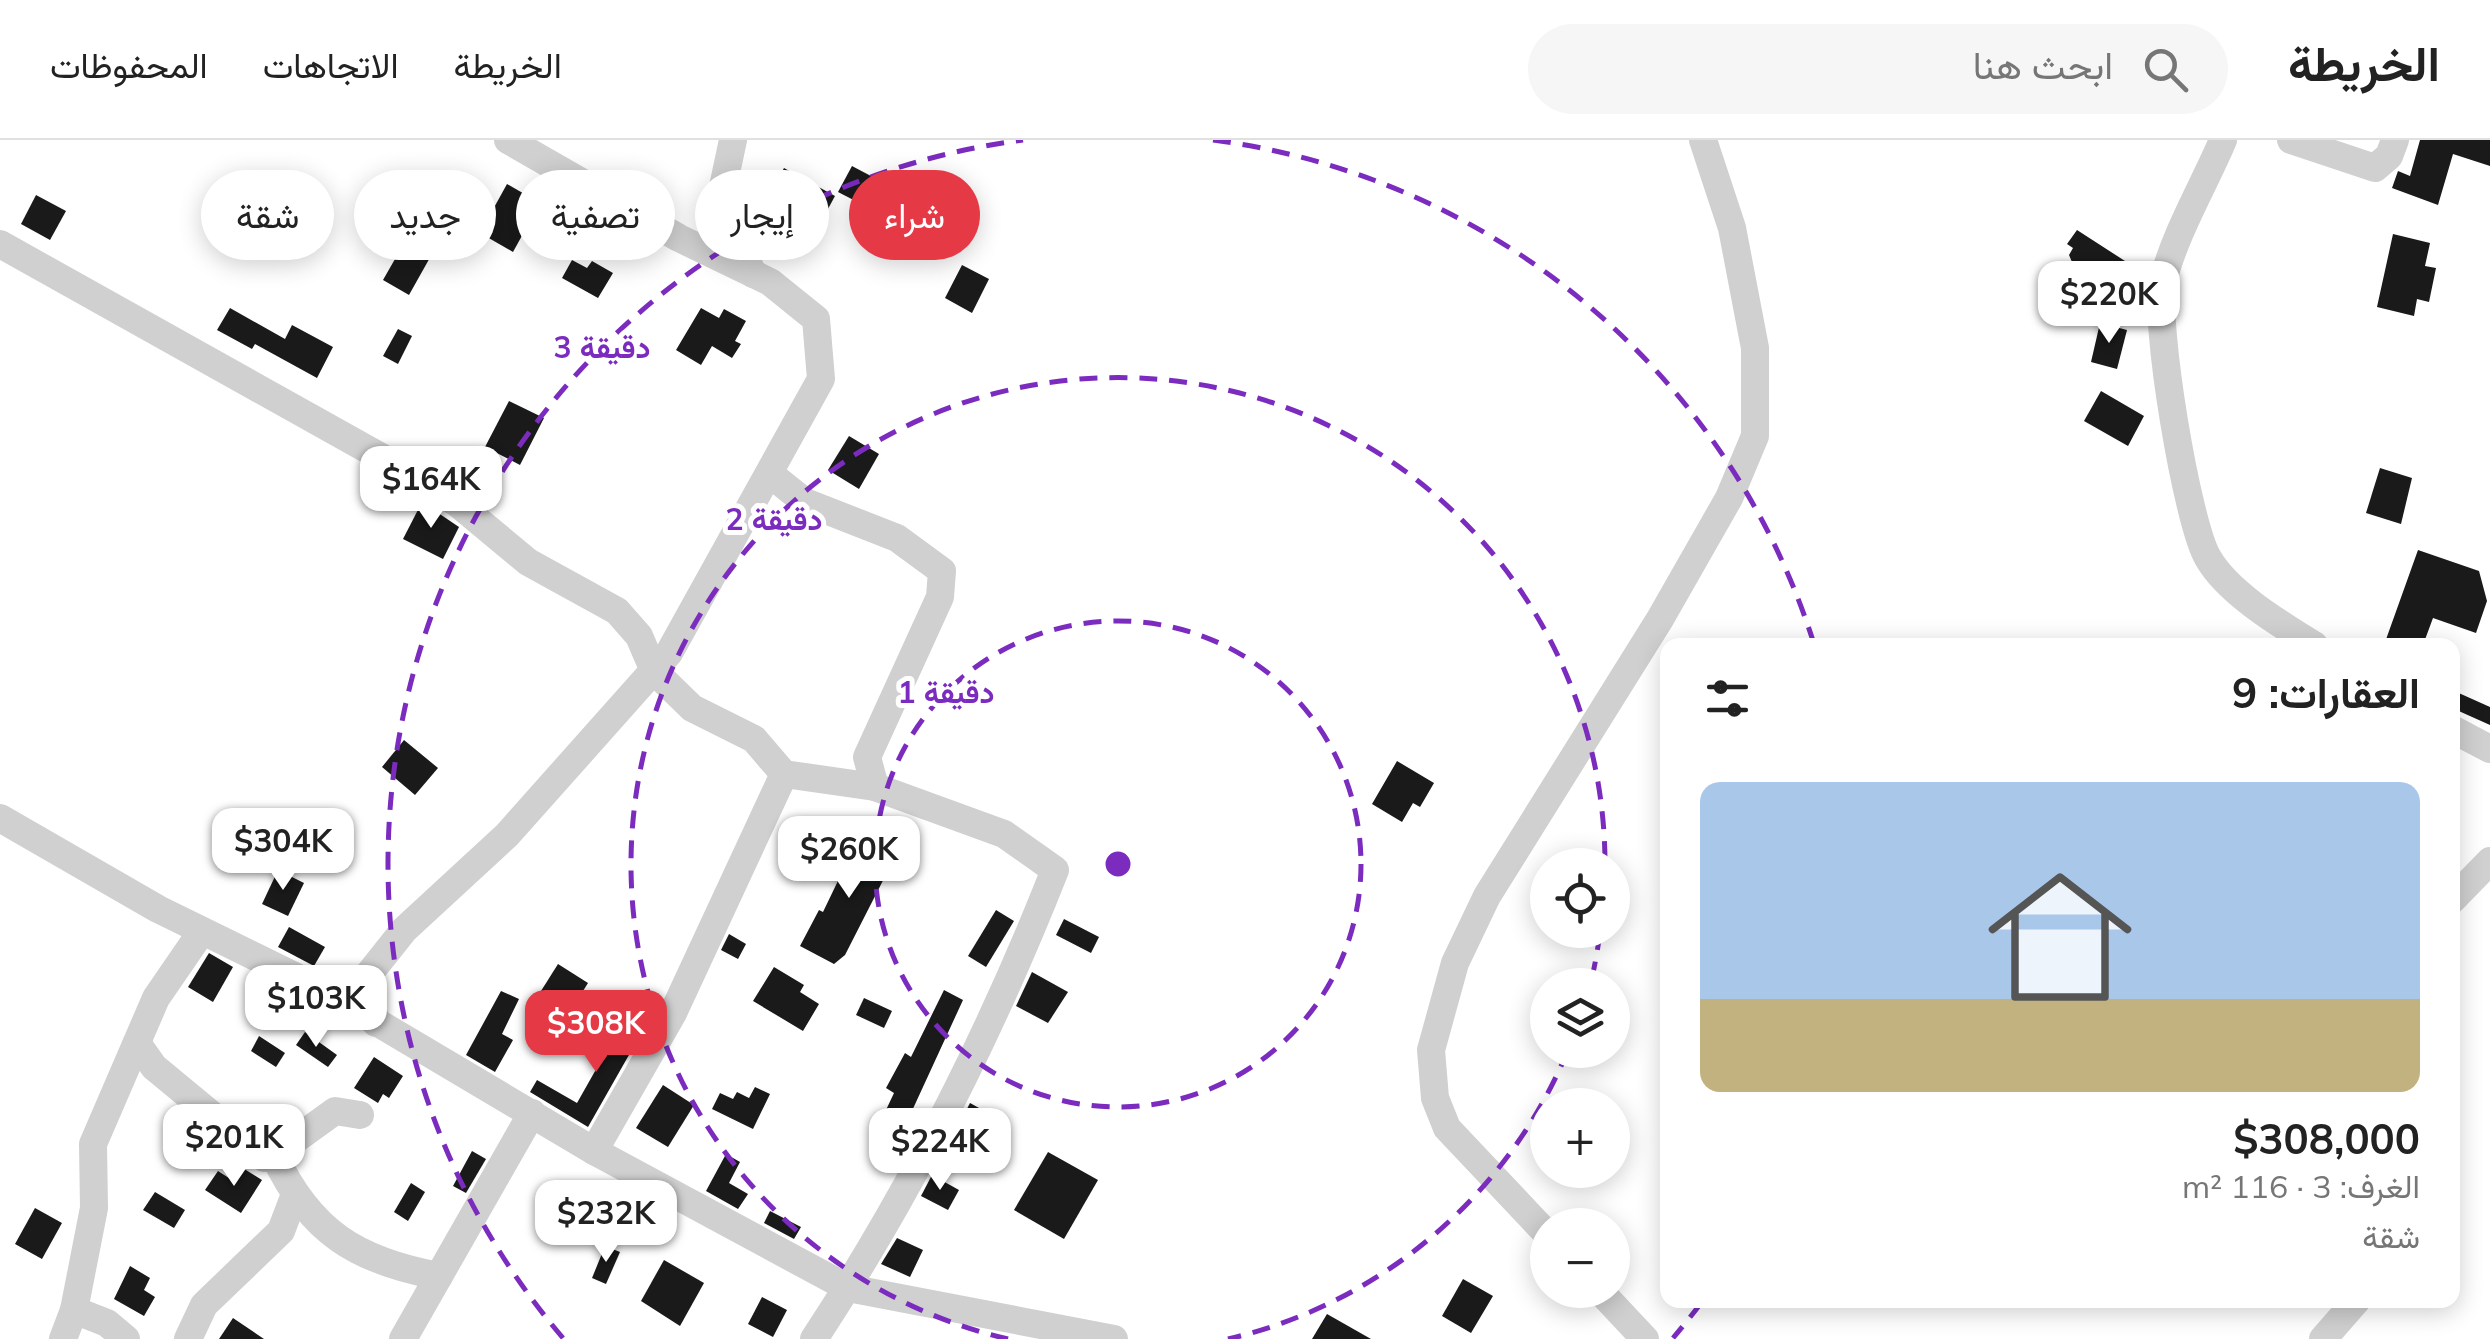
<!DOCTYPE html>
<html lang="ar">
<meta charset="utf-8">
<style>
body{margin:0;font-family:Mulish,Vazirmatn,sans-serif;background:#f6f6f6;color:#222;direction:rtl;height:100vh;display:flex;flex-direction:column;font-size:38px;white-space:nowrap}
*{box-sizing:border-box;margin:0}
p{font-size:32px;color:#767676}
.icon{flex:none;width:55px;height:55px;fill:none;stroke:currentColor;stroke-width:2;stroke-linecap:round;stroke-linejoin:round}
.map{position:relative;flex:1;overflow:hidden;direction:ltr}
.sheet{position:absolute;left:1660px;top:498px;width:800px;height:670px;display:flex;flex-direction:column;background:#fff;border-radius:20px;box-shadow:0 5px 25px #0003;direction:rtl}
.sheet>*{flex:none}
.top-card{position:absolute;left:30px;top:30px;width:950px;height:90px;direction:rtl;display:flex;gap:20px}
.controls{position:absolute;left:1530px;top:708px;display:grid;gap:20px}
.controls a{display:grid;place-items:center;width:100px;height:100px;border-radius:50%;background:#fff;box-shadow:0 5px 25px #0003;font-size:50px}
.price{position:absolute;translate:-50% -85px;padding:0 22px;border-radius:20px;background:#fff;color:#222;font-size:32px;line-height:65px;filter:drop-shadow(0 2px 5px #0008)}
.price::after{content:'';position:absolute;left:50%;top:60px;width:30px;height:22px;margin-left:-15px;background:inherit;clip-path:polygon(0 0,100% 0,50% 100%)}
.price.selected{background:#e63946;color:#fff}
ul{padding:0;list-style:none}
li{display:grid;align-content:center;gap:20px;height:530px;padding:0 40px}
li+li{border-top:2px solid #e0e0e0}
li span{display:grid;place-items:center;height:310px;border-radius:20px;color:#555}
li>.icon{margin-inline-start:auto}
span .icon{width:180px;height:180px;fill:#fffc;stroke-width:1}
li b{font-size:42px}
h2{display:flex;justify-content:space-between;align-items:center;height:120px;padding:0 40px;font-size:42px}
.chip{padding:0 35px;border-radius:45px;background:#fff;box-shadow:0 5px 25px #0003;font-size:35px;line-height:90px}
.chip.selected{background:#e63946;color:#fff}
header{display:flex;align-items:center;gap:60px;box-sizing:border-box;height:140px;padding:0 50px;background:#fff;border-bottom:2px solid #e0e0e0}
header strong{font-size:48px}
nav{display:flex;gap:55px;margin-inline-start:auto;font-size:35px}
.search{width:700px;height:90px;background:#f6f6f6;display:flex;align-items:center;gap:25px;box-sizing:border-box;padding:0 35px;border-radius:55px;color:#767676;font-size:38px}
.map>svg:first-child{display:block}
</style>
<header>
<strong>الخريطة</strong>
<div class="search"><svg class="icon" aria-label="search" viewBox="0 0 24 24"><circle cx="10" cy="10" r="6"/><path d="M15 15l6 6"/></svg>ابحث هنا</div>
<nav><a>الخريطة</a><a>الاتجاهات</a><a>المحفوظات</a></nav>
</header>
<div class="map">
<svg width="2490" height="1199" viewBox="0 0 2490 1199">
<rect width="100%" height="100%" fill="#fff"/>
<g fill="#1a1a1a">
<polygon points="2420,0 2490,0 2490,26 2453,14 2438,65 2392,48 2398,31 2410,36"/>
<polygon points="852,26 886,44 873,70 838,52"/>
<polygon points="784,28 835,56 816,91 783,74 788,66 780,62 784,55 773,49"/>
<polygon points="268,31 295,46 277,79 250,64"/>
<polygon points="447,36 469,48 409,155 383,140 411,91 389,79 404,52 430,66"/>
<polygon points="507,44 540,63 513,112 480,93"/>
<polygon points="36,55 66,71 50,100 21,84"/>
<polygon points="2077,90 2142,132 2123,159 2072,122 2069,115 2073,108 2067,104"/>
<polygon points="2393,94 2430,103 2425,126 2436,128 2429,162 2417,159 2414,176 2377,167"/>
<polygon points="572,120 587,128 592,121 613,133 598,158 562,138"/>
<polygon points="962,125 989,139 972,173 945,158"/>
<polygon points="230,168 285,199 292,185 333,207 317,238 255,204 252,209 217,190"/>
<polygon points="701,168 719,178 724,169 746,181 735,201 741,204 732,218 712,206 701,225 676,210"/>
<polygon points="2100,183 2127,190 2117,229 2091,222"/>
<polygon points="398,189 412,196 398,224 383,216"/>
<polygon points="2101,251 2144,276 2128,306 2084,281"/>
<polygon points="509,261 544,278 520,325 485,307"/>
<polygon points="849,296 879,314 859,349 828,330"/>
<polygon points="2380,328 2412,338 2401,384 2366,373"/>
<polygon points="422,362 459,387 443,419 403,399"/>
<polygon points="2418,410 2479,431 2487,461 2476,493 2433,478 2423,505 2384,505"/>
<polygon points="2452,550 2490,567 2490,585 2452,568"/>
<polygon points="404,600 438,628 415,655 382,627"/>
<polygon points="1397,621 1434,643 1420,667 1413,663 1402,682 1372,664"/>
<polygon points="860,695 897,713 845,815 834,824 800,806 819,770 823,772"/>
<polygon points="278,730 304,743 288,776 262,764"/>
<polygon points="996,770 1014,781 986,827 968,816"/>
<polygon points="1064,779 1099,797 1091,813 1056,795"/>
<polygon points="289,787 325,807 314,826 278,807"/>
<polygon points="729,794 746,804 738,819 721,810"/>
<polygon points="209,813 233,827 213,862 188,847"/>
<polygon points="558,824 588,843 571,870 541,851"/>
<polygon points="774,827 804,845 800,852 819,864 803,891 753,861"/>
<polygon points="1032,832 1068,852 1048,883 1016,866"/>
<polygon points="944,850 963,860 888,1023 873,1015 877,1008 870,1004 894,953 886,948 905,913 911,917"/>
<polygon points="501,851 519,859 502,894 513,900 495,932 466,915"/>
<polygon points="864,858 892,871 884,888 856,875"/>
<polygon points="616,878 642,892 588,987 530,952 537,940 577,963 603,917 596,914"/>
<polygon points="305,892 337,915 328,927 296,905"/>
<polygon points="259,896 285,913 276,927 251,911"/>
<polygon points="374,917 403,936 389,958 383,954 378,963 354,948"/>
<polygon points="663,945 694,965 668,1007 636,988"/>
<polygon points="755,947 770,954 753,989 712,969 720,953 733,959 737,952 749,958"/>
<polygon points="970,963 997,978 980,1009 954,994"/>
<polygon points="203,992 218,1002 203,1026 188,1017"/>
<polygon points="472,1011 486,1019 466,1053 453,1046"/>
<polygon points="1048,1012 1098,1040 1064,1099 1014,1070"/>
<polygon points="726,1014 740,1022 729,1043 748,1054 738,1069 706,1051"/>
<polygon points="241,1027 262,1040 241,1073 205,1050 218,1031 232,1040"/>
<polygon points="932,1035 959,1050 948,1070 921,1056"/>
<polygon points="411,1043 425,1052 408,1081 394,1072"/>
<polygon points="155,1052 185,1070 174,1088 143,1070"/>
<polygon points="35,1068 62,1083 42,1119 15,1104"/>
<polygon points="770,1071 801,1087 794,1099 764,1083"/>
<polygon points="897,1098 923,1110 910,1137 881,1124"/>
<polygon points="605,1106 620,1112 606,1144 592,1138"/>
<polygon points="664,1120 704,1143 680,1186 641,1161"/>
<polygon points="130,1126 150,1138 144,1150 155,1157 144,1176 114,1159"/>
<polygon points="1463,1139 1493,1156 1471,1193 1442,1176"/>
<polygon points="762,1157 787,1170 773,1197 748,1184"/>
<polygon points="1327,1174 1371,1199 1312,1199"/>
<polygon points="233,1178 264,1199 219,1199"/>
</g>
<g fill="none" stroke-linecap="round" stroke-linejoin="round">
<g stroke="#d0d0d0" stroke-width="28">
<polyline points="733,0 720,61 753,134"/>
<path d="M2223 0C2204 45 2175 93 2163 141 2153 178 2187 383 2208 418 2228 453 2280 484 2314 505"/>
<polyline points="2291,0 2375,28 2389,16 2395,0"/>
<polyline points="0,104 381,317 457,363 528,422 617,471 639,496 654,531 692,568 754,599 784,634"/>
<path d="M770 334 805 362 897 398 942 431 940 457 867 617 875 647 1004 694 1055 730C991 892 910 1053 814 1199"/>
<polyline points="2452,589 2490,609"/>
<polyline points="0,678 158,769 321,849 594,1011 848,1148 1114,1199"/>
<polyline points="2452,760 2490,721"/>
<polyline points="376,883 365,839 404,790 507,695 669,513 821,239 816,179 770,142 679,98 508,0"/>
<polyline points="137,903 154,927 264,1018 274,1015 335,971 360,975"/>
<polyline points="594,1011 673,873 784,634 875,647"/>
<path d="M274 1015C310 1092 357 1121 439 1136"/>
<polyline points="1548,1095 1447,988 1435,958 1431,910 1455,823 1487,756 1660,479 1729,358 1755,296 1755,208 1732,88 1703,0"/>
<polyline points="1599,1150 1645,1199"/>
<polyline points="63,1199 74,1170"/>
<polyline points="126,1199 107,1183 74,1170 94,1068 93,1004 156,858 202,791"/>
<polyline points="188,1199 204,1165 281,1091 294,1057"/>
<polyline points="403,1199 532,973"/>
<polyline points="2323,1199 2357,1160"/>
</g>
</g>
<g fill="none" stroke="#7b2cbf" stroke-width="5" stroke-dasharray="18 12">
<circle cx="1118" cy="724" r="243"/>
<path d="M1600 792A487 487 0 0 1 1591 842M1568 910A487 487 0 0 1 1228 1199M1008 1199A487 487 0 1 1 1605 724"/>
<path d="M1701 1163A730 730 0 0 1 1673 1198M563 1198A730 730 0 0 1 1023 0M1213 0A730 730 0 0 1 1814 504"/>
</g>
<circle cx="1118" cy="724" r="15" fill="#7b2cbf" stroke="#fff" stroke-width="5"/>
<g font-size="30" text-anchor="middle" font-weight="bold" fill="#7b2cbf" stroke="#fff" stroke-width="10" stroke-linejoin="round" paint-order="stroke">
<text x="602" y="218">3 دقيقة</text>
<text x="774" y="390">2 دقيقة</text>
<text x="946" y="563">1 دقيقة</text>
</g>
</svg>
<div class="controls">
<a><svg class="icon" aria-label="locate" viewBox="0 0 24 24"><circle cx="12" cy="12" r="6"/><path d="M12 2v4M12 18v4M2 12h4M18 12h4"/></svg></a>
<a><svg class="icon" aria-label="layers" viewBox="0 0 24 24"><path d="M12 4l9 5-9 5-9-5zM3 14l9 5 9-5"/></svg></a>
<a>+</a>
<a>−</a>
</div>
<b class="price" style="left:2109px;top:206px">$220K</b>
<b class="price" style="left:431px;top:391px">$164K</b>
<b class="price" style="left:283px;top:753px">$304K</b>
<b class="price" style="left:849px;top:761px">$260K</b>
<b class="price" style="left:316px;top:910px">$103K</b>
<b class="price selected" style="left:596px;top:935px">$308K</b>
<b class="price" style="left:234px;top:1049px">$201K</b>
<b class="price" style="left:940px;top:1053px">$224K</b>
<b class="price" style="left:606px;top:1125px">$232K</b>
<div class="top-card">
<a class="chip selected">شراء</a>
<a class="chip">إيجار</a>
<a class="chip">تصفية</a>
<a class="chip">جديد</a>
<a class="chip">شقة</a>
</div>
<section class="sheet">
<h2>العقارات: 9<svg class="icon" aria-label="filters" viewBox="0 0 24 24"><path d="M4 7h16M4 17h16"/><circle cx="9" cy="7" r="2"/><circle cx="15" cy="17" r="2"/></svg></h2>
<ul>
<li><span style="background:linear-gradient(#a9c7e8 70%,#c2b280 0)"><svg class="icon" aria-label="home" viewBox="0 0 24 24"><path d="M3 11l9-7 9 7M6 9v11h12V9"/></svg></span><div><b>$308,000</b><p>الغرف: 3 · 116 m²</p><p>شقة</p></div></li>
</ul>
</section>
</div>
